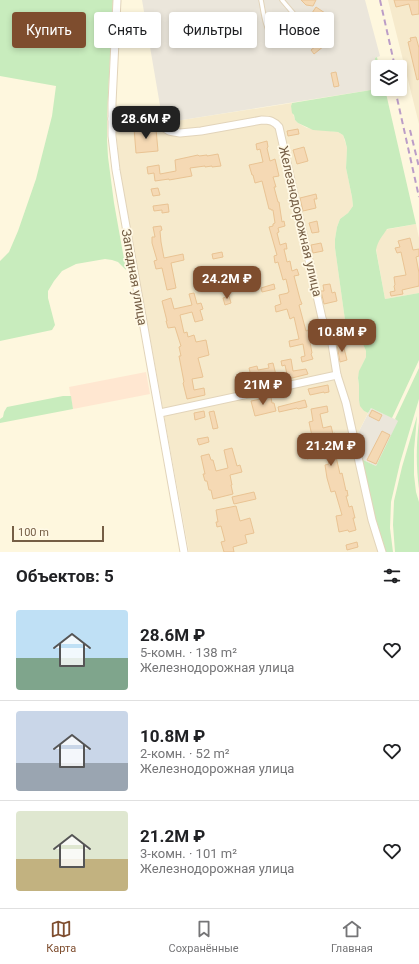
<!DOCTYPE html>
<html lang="ru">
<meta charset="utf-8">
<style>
body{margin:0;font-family:Roboto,sans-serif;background:#f6f6f6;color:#202124;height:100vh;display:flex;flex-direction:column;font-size:15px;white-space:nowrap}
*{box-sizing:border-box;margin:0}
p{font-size:13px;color:#757577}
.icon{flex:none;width:22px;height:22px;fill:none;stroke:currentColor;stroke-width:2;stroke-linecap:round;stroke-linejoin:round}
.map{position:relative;height:552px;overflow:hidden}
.panel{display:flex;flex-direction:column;background:#fff;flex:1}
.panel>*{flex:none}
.top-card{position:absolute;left:12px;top:12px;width:395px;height:36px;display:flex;gap:8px}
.fabs{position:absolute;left:371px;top:60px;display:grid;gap:8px}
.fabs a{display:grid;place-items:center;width:36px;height:36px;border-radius:4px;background:#fff;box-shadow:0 2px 6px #0003;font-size:20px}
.scale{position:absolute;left:12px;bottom:10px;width:92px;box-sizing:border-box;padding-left:4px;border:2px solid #755e45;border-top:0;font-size:11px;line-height:14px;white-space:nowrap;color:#755e45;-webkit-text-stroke:3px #fff9e6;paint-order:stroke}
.price{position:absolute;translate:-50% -34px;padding:0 9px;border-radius:8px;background:#7e4d2e;color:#fff;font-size:13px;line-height:26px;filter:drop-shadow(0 1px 2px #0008)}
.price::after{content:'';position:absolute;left:50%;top:24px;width:12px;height:9px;margin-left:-6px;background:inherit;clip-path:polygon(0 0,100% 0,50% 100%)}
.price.selected{background:#222;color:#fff}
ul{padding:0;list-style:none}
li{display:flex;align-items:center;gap:12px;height:100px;padding:0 16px}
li+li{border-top:1px solid #e0e0e0}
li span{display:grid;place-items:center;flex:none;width:112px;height:80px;border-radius:4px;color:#555}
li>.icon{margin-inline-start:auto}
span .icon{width:48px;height:48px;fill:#fffc;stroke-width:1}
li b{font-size:17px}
h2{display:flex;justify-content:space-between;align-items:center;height:48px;padding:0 16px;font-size:17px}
.pill{padding:0 14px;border-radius:4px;background:#fff;box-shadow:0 2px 6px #0003;font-size:14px;line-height:36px}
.pill.selected{background:#7e4d2e;color:#fff}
.tabs{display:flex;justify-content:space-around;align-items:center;height:56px;border-top:1px solid #e0e0e0;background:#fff;font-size:11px;color:#757577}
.tabs a{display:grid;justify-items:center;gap:2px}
.tabs .selected{color:#7e4d2e}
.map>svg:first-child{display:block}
</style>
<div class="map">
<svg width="419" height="552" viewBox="0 0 419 552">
<rect width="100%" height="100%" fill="#fef7de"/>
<g fill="#f6eacc">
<polygon points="388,0 419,0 419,124"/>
<polygon points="292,103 291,106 295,120 298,123 307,128 338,132 343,135 347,148 346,168 352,197 353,206 348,213 340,219 337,227 335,239 335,248 345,320 348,327 353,334 363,344 366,351 366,357 361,367 358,378 359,385 359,400 364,411 368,413 356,437 385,552 189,552 120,173 116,129 163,123"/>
<polygon points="416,224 419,238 419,293 385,299 373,232"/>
</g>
<polygon fill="#ffe7d1" points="146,372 150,394 73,409 69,387"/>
<g fill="#ebe6db">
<polygon points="142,0 365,0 380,56 375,58 377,89 163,123"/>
<polygon points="371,408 399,421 376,466 361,459 356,437"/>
</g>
<g fill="#c8ecbd">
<polygon points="0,0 113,0 107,116 107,139 108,157 114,203 126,270 118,262 112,260 105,259 76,264 62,271 54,281 48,291 48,298 55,325 52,330 0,341 0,261 9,252 18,231 36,179 52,116 56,86 0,76"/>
<path d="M377 57 379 67H378V89H385L416 224 387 229C382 237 378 240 376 250L385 299 419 293V360L392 418 371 408 368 413 364 411 360 406 359 400V385L358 378 359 371 366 357V351L363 344 353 334 348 327 345 320 335 248V239L337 227 340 219 348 213 353 206 352 197 346 168 347 148 345 140 343 135 338 132 313 130 298 123 295 120 294 115 292 113 291 106 292 103 377 89 375 58Z"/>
<polygon points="419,368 419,399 400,463 391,502 390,528 393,552 385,552 376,528 361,459 376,466 398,421 395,419"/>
<polygon points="63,396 71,396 73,409 0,423 0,419 3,417 4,412 7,407"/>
<polygon points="417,416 417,417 414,450 414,475 416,492 419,502 419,552 395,552 393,525 394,501 402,467"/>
<path d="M419 422V489C416 467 416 444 419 422Z"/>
</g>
<g fill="#f5d9b4" stroke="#e9c393">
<polygon points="301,0 316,0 313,6 306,5"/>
<polygon points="394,0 419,0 419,14 412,15 409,4 396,7"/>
<polygon points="316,7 328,15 322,24 310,16"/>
<polygon points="416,37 419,48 419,79 417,80 408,42 411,41 410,38"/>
<polygon points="321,42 324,46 314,54 311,50"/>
<polygon points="336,72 339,86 334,87 331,73"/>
<polygon points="152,127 156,129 158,151 136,153 134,128"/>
<polygon points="298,129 299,134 288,136 287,131"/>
<polygon points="267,141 268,147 267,148 270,161 275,159 279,176 273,177 276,187 274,187 278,202 279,202 282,222 284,221 285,226 278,228 279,232 277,233 280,245 286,243 287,249 284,249 287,262 290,261 292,271 297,269 299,275 294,276 300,299 302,304 299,305 306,331 308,330 311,342 310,342 312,353 311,354 313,359 302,362 301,357 305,356 303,344 290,347 289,341 299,339 294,317 290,319 287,309 276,312 275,306 281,304 279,295 288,293 288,292 289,292 286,279 283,280 278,262 275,263 274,256 277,255 269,227 273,226 273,224 275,223 273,210 271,210 271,209 269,209 262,181 255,183 253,175 252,175 249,165 263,162 260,149 257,150 256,144"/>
<polygon points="304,147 308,161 297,164 293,150"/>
<polygon points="218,154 221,166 212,167 212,166 205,167 205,166 190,168 192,176 169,180 169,179 155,181 154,173 148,174 147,167 159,165 160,174 176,171 175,160 198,155 199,156 207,155 207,156"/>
<polygon points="158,188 160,195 153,196 151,189"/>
<polygon points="316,194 317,199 314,199 316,208 303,211 300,198"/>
<polygon points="168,204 169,212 162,213 162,210 154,211 153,206"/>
<polygon points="317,221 319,232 312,233 309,223"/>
<polygon points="161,226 162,230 160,231 161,242 164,258 183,254 184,260 171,263 176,288 167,290 162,268 156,269 154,261 157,260 152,243 152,237 155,237 153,227"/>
<polygon points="410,238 413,250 419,249 419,256 416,257 419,273 419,286 402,290 403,294 391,296 390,292 395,291 394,286 395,285 394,277 406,275 401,252 397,253 395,248 400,247 398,241"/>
<polygon points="321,243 323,251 313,253 311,245"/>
<polygon points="222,252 223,257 213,259 212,254"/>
<polygon points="274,284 275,289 262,292 261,288"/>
<polygon points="330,284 332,293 335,292 337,301 324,304 321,291 324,291 323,285"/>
<polygon points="194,293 197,304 201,303 203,309 200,310 203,320 195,322 192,312 180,315 184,333 187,332 188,337 194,335 196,342 206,340 209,355 198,358 203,377 192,379 194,390 204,388 205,395 187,399 183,383 184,382 179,356 181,356 179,347 181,346 175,327 168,328 166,321 167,321 162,301 171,298 174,309 192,305 189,294"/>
<polygon points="229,296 231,303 225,305 223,298"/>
<polygon points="343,344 347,360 340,362 337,345"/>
<polygon points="291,359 293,371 306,369 308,374 288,379 285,365 282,366 281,361"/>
<polygon points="273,363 276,375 265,378 266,382 253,385 253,386 246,387 245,383 243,384 242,378 251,376 249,368 257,366 258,370 269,368 268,364"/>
<polygon points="328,385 329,392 324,393 324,392 310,395 308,389"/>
<polygon points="271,397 272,403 274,403 276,411 255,416 251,401"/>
<polygon points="305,400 307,407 298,409 297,408 279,412 278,407"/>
<polygon points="327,406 328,412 320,414 323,428 331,426 333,434 335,433 338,447 336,447 336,450 335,450 337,461 340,474 342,473 346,491 347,490 348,496 346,496 349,507 352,506 355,518 353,518 356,530 349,532 348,530 339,532 336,516 342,515 335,491 331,492 327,478 325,465 329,464 326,454 307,459 305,451 317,448 314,435 312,436 309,422 313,421 311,409"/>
<polygon points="372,410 382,415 379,421 369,416"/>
<polygon points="204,411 205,417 195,420 194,413"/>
<polygon points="214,411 218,428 213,429 209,412"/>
<polygon points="382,431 390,435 376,464 367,460"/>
<polygon points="208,437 209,442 199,445 197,439"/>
<polygon points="232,448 237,466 240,465 242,472 230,475 232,485 231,485 233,494 213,499 211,490 209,490 207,481 205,481 203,474 205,474 201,456 209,454 211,460 213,460 216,471 228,468 224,450"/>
<polygon points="254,492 256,499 234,504 232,497"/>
<polygon points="236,506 240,521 250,518 254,533 245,535 247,543 233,547 234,552 224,552 221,542 225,541 221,526 217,527 216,522 218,522 216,510"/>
<polygon points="357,542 358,547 347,550 346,545"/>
</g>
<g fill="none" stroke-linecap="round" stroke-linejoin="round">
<defs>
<path id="service" d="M261 0C263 9 265 30 272 36 276 40 283 40 287 39 294 37 298 32 301 26L299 20 282 0"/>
<g id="minor">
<polyline points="117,0 112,103 112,136 116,170 184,552"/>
<path d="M112 119 137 117 147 119 156 123 169 131 174 132 180 133 201 131 262 120C270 120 274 121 279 127L322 318 332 344 337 375 346 403 372 520 382 552"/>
<polyline points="160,413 337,375"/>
</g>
</defs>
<use href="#service" stroke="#e2d4ba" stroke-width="5.5"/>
<use href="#minor" stroke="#e2d4ba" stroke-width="9"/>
<use href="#service" stroke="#fff" stroke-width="3.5"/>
<use href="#minor" stroke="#fff" stroke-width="7"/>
<g stroke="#bb9dc7" stroke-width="2" stroke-dasharray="6 4" stroke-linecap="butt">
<polyline points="380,0 395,67"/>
<polyline points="395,89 419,197"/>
<polyline points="410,130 419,167"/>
</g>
</g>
<g text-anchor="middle" stroke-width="3.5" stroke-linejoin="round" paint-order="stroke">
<g font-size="13" fill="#755e45" stroke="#fff9e6">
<text transform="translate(301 221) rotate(77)" y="5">Железнодорожная улица</text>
<text transform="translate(135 277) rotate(80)" y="5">Западная улица</text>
</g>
</g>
</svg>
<div class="fabs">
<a><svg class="icon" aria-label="layers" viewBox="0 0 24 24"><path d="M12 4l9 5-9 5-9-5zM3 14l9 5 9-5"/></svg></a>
</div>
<div class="scale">100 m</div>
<b class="price selected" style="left:146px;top:140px">28.6M ₽</b>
<b class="price" style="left:227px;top:300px">24.2M ₽</b>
<b class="price" style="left:342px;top:353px">10.8M ₽</b>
<b class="price" style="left:263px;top:406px">21M ₽</b>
<b class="price" style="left:331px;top:467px">21.2M ₽</b>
<div class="top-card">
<a class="pill selected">Купить</a>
<a class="pill">Снять</a>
<a class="pill">Фильтры</a>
<a class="pill">Новое</a>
</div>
</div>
<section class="panel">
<h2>Объектов: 5<svg class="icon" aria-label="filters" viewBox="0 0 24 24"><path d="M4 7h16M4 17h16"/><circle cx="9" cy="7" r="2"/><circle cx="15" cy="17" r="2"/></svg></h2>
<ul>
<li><span style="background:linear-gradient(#bfe0f5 60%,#7fa58c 0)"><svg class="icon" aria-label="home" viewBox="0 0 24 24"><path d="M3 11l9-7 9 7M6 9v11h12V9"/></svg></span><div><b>28.6M ₽</b><p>5-комн. · 138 m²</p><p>Железнодорожная улица</p></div><svg class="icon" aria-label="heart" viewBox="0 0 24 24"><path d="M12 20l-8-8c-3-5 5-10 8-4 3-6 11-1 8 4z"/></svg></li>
<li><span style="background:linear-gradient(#c9d6e8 65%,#9aa5b1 0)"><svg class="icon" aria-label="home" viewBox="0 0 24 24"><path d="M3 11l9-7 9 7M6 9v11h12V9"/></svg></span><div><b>10.8M ₽</b><p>2-комн. · 52 m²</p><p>Железнодорожная улица</p></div><svg class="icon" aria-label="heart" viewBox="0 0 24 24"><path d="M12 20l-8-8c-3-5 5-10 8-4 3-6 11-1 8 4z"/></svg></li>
<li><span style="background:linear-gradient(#dfe7d0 60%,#c2b280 0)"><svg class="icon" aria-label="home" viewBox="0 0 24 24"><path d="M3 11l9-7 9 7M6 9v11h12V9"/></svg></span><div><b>21.2M ₽</b><p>3-комн. · 101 m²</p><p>Железнодорожная улица</p></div><svg class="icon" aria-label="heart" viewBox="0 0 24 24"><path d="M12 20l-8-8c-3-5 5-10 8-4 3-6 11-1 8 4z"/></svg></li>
</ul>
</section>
<nav class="tabs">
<a class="selected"><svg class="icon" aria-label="map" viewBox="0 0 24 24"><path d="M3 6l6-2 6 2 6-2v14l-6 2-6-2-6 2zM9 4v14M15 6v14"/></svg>Карта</a>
<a><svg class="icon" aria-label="saved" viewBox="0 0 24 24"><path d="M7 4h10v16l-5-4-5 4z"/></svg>Сохранённые</a>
<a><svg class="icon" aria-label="home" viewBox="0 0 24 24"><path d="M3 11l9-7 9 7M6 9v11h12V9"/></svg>Главная</a>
</nav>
